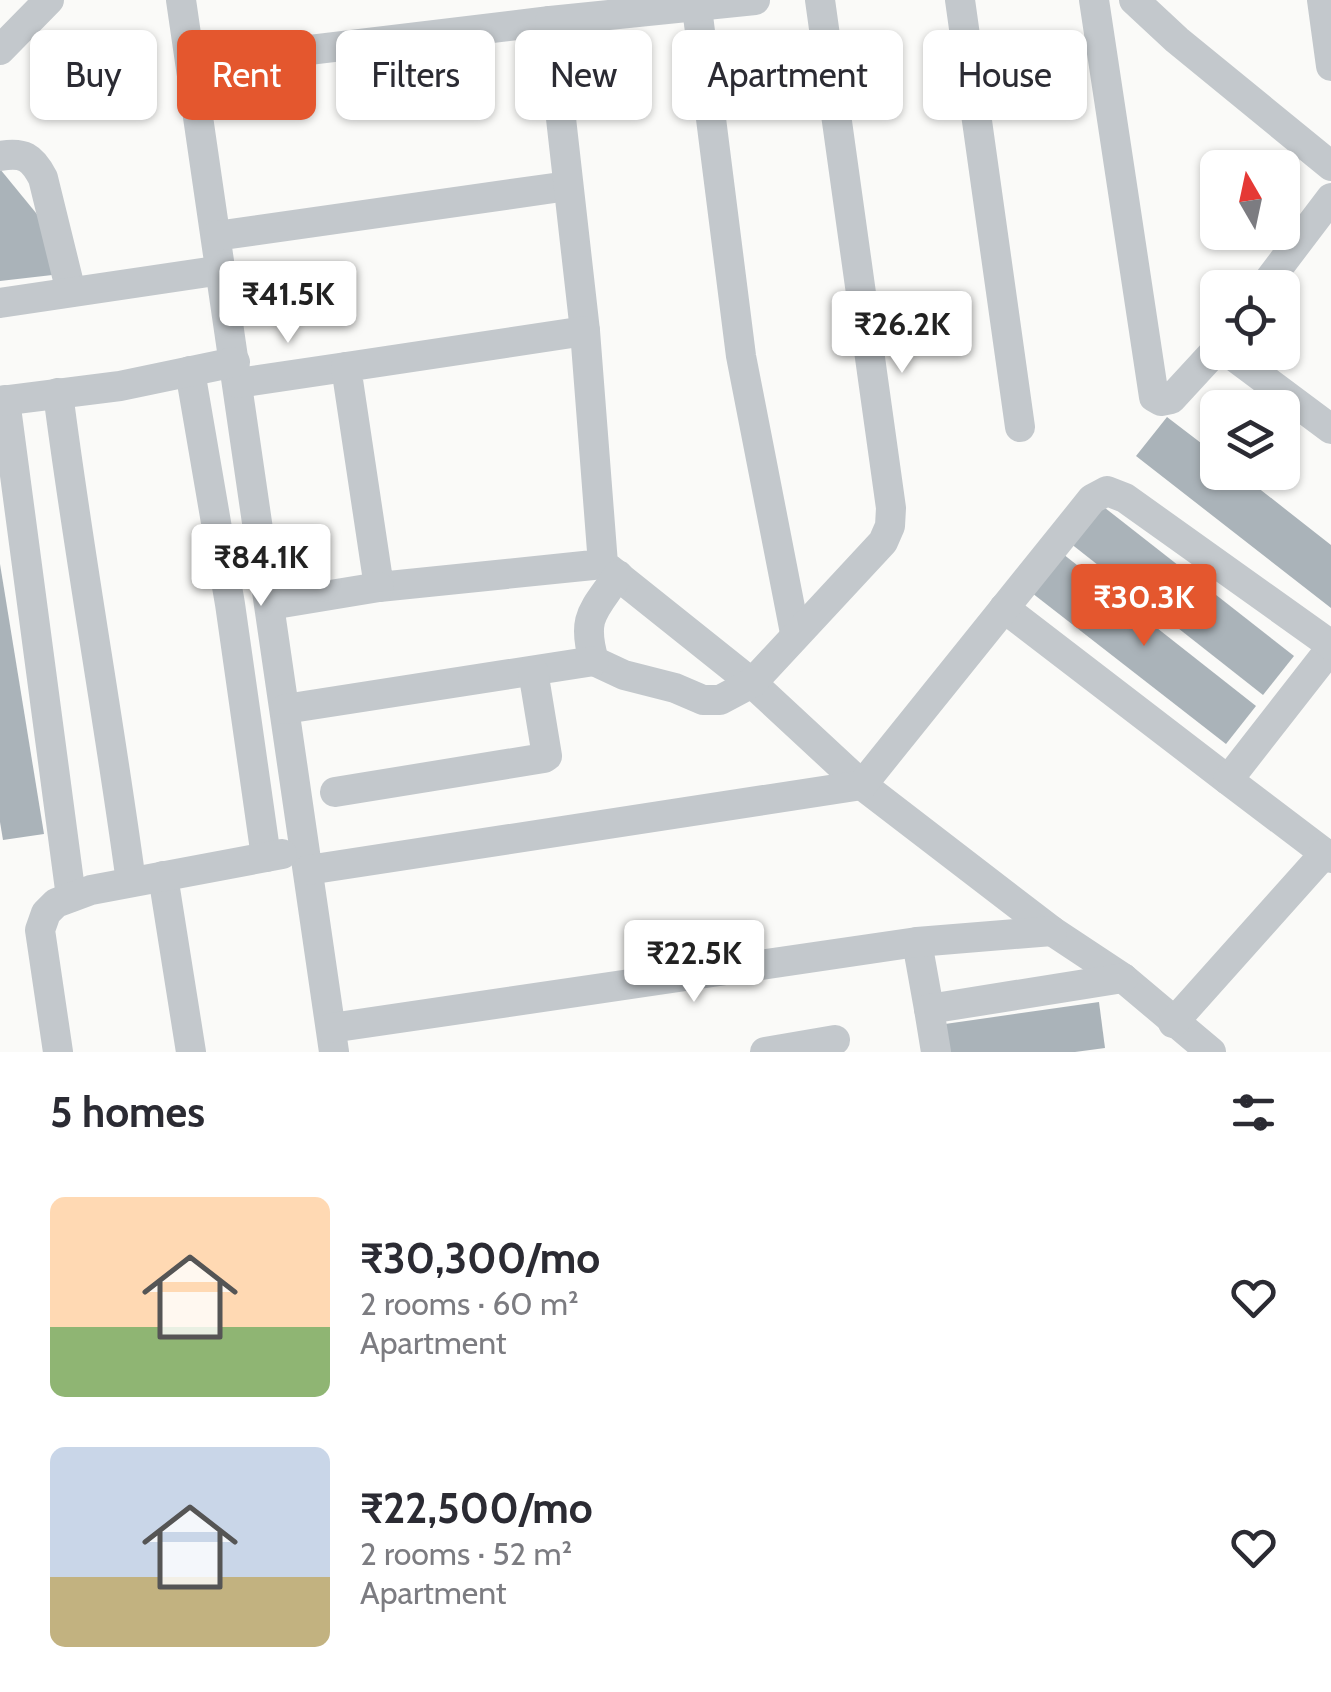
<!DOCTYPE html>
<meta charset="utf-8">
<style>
body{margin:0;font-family:Cabin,sans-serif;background:#f2f2f3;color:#2b2b33;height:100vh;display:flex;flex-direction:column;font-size:38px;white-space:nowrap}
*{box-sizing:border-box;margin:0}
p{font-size:32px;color:#7c7c81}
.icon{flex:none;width:55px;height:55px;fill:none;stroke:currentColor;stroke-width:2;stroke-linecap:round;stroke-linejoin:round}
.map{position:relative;height:1052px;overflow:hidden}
.drawer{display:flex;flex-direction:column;background:#fff;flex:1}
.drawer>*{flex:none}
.top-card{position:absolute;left:30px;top:30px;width:1272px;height:90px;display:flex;gap:20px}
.needle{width:65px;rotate:351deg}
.buttons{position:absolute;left:1200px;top:150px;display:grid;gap:20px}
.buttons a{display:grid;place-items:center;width:100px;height:100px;border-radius:15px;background:#fff;box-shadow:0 2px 8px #0004;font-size:50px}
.price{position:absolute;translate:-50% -85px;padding:0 22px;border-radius:10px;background:#fff;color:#222;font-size:32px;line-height:65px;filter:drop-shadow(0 2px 5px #0008)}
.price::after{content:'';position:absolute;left:50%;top:60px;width:30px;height:22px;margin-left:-15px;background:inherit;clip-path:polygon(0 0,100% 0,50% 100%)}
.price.on{background:#e4572e;color:#fff}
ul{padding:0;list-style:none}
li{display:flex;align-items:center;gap:30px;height:250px;padding:0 50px}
li span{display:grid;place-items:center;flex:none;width:280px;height:200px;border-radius:15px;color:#555}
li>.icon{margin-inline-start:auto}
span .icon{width:120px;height:120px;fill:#fffc;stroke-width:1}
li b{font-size:42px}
h2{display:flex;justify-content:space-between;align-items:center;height:120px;padding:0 50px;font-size:42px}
.chip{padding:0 35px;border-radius:15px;background:#fff;box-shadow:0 2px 8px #0004;font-size:35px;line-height:90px}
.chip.on{background:#e4572e;color:#fff}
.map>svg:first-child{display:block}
</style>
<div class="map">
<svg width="1331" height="1052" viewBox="0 0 1331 1052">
<rect width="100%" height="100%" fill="#fafaf8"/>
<g fill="#aab3b9">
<polygon points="0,169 45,224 61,274 0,281"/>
<polygon points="1167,417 1218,456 1218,472 1238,472 1331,545 1331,608 1136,456"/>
<polygon points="1100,504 1294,656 1263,695 1070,543"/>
<polygon points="1063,554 1256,706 1226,744 1032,593"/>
<polygon points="0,564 44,834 3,840 0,822"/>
<polygon points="1099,1002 1105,1048 1075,1052 942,1052 938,1025"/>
</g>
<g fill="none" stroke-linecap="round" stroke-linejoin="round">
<g stroke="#c3c8cc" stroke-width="30">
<polyline points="181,0 334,1052"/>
<polyline points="696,0 741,356 795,633"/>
<polyline points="960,0 1020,427"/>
<polyline points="1094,0 1154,397 1161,401 1171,399 1218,348"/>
<polyline points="1134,0 1177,40 1331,166"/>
<polyline points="1322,0 1331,66"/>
<polyline points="0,50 49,0"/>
<polyline points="192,64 550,21"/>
<path d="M0 156C24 152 32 157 43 178L71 292"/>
<polyline points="216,236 568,186"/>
<polyline points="1263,288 1331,198"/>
<polyline points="0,303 222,270"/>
<polyline points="585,331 550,21 755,0"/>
<polyline points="1228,352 1331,429"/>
<polyline points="190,371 230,604 266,857"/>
<polyline points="238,383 346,367"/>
<path d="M58 393C79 557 109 719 131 882"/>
<polyline points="5,400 71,897"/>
<polyline points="0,401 120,386 235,362"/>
<polyline points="603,564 585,331 346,367 379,587 603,564 752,683 862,785 1052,931 1123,978 1211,1052"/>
<path d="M618 575C594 611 581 616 594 661L624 675 675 688 703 700H720L752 683 883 542 890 526 891 508 820 0"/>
<polyline points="270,605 379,587"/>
<polyline points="1004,608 1228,780"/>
<polyline points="1331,648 1228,780 1331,858"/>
<polyline points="285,709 594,661"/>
<polyline points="335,792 544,758 547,756 533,671"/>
<polyline points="308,870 862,785 1092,499 1107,491 1125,498 1331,645"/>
<polyline points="163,876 191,1052"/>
<polyline points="917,942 929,1009"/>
<polyline points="1173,1023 1325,853"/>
<polyline points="331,1028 917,942 1052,931"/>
<polyline points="58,1052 40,930 46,913 56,903 91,890 282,854"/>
<polyline points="765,1052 835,1040"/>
<polyline points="936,1052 929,1009 1123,978"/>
</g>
</g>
</svg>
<div class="buttons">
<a><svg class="needle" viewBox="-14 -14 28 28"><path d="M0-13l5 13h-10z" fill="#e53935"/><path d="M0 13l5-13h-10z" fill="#7c7c81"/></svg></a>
<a><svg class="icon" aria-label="locate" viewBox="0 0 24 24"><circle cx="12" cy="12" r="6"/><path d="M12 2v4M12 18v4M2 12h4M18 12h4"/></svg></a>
<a><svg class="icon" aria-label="layers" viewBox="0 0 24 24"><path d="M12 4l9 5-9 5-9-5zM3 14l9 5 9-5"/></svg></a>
</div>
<b class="price" style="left:288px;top:346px">₹41.5K</b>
<b class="price" style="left:902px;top:376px">₹26.2K</b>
<b class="price" style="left:261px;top:609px">₹84.1K</b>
<b class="price on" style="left:1144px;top:649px">₹30.3K</b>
<b class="price" style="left:694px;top:1005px">₹22.5K</b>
<div class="top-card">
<a class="chip">Buy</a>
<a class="chip on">Rent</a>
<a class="chip">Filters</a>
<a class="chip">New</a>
<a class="chip">Apartment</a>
<a class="chip">House</a>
</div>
</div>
<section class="drawer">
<h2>5 homes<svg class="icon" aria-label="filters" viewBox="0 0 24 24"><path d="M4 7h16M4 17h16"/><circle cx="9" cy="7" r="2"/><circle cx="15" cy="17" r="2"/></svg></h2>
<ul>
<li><span style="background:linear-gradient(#ffd9b3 65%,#8fb573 0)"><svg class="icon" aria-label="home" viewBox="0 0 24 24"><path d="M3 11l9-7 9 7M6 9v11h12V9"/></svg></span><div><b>₹30,300/mo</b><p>2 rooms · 60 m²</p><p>Apartment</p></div><svg class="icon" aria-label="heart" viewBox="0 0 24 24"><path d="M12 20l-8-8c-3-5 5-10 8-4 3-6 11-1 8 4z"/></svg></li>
<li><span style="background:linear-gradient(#c9d6e8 65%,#c2b280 0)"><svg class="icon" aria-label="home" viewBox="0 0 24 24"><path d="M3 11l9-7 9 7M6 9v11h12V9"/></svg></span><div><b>₹22,500/mo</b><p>2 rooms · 52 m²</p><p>Apartment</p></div><svg class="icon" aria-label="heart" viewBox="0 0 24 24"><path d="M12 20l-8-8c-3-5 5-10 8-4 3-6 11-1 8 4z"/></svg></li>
</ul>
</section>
